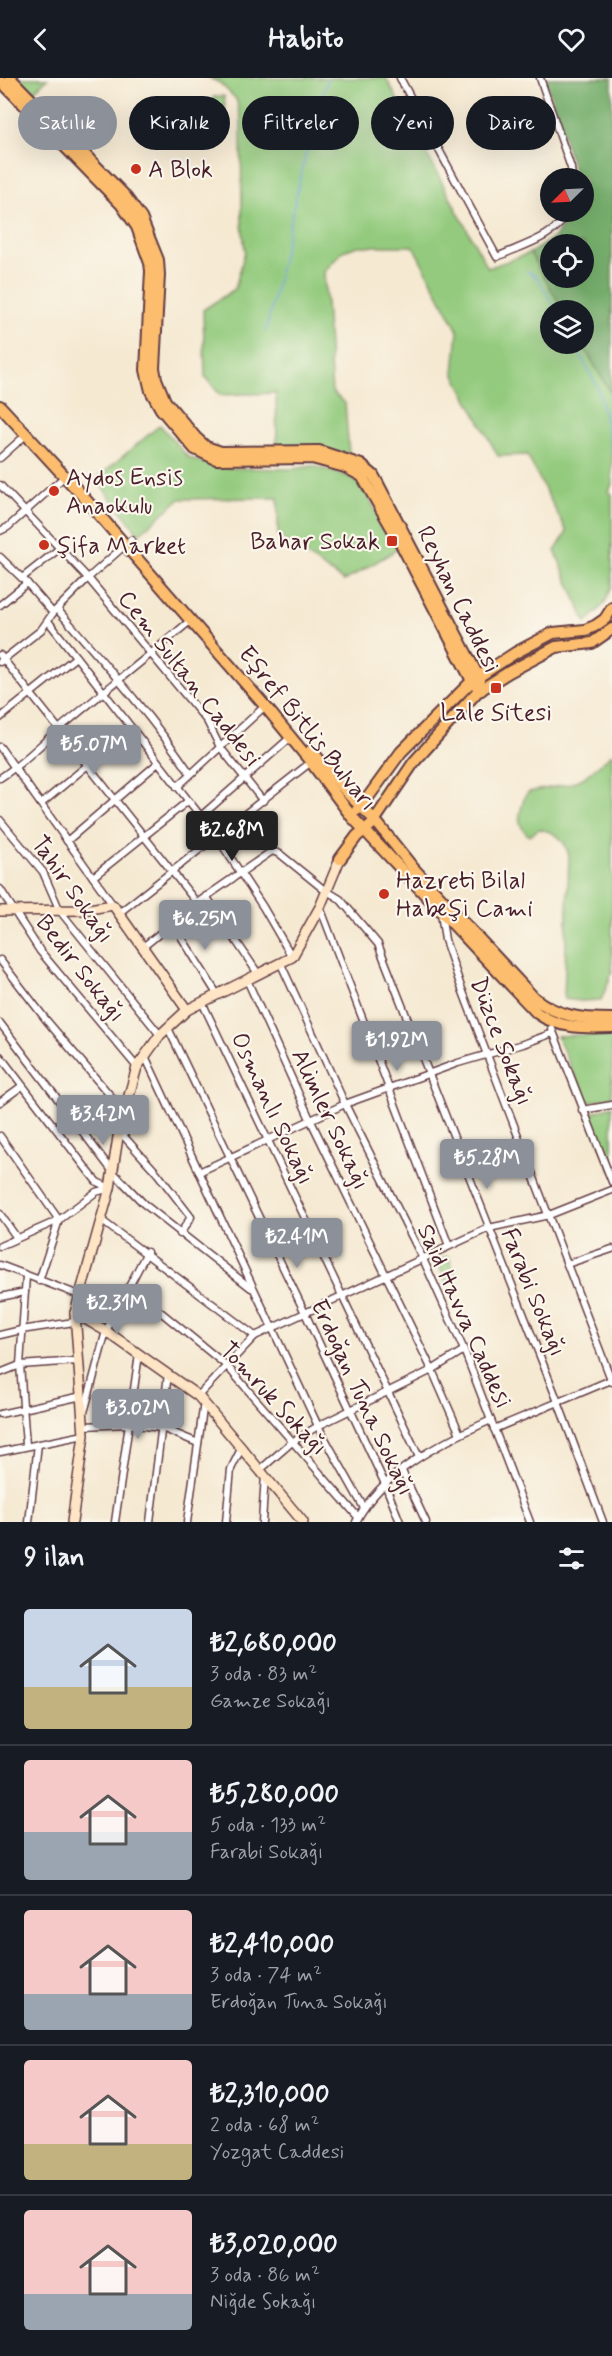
<!DOCTYPE html>
<html lang="tr">
<meta charset="utf-8">
<style>
body{margin:0;font-family:Mynerve,sans-serif;background:#20242c;color:#f1f3f6;height:100vh;display:flex;flex-direction:column;font-size:22px;white-space:nowrap}
*{box-sizing:border-box;margin:0}
p{font-size:20px;color:#9ea1a6}
.icon{flex:none;width:33px;height:33px;fill:none;stroke:currentColor;stroke-width:2;stroke-linecap:round;stroke-linejoin:round}
.map{position:relative;height:1444px;overflow:hidden}
.side{display:flex;flex-direction:column;background:#171b24;flex:1}
.side>*{flex:none}
.guide{position:absolute;left:18px;top:18px;width:576px;height:54px;display:flex;gap:12px}
.needle{width:39px;rotate:246deg}
.buttons{position:absolute;left:540px;top:90px;display:grid;gap:12px}
.buttons a{display:grid;place-items:center;width:54px;height:54px;border-radius:50%;background:#171b24;box-shadow:0 6px 24px #0002;font-size:30px}
.price{position:absolute;translate:-50% -51px;padding:0 14px;border-radius:6px;background:#8c9099;color:#fff;font-size:20px;line-height:39px;filter:drop-shadow(0 2px 3px #0008)}
.price::after{content:'';position:absolute;left:50%;top:36px;width:18px;height:14px;margin-left:-9px;background:inherit;clip-path:polygon(0 0,100% 0,50% 100%)}
.price.selected{background:#222;color:#fff}
ul{padding:0;list-style:none}
li{display:flex;align-items:center;gap:18px;height:150px;padding:0 24px}
li+li{border-top:2px solid #363941}
li span{display:grid;place-items:center;flex:none;width:168px;height:120px;border-radius:6px;color:#555}
li>.icon{margin-inline-start:auto}
span .icon{width:72px;height:72px;fill:#fffc;stroke-width:1}
li b{font-size:26px}
h2{display:flex;justify-content:space-between;align-items:center;height:72px;padding:0 24px;font-size:26px}
.tag{padding:0 21px;border-radius:27px;background:#171b24;box-shadow:0 6px 24px #0002;font-size:21px;line-height:54px}
.tag.selected{background:#8c9099;color:#fff}
header{display:flex;justify-content:space-between;align-items:center;height:78px;padding:0 24px;background:#171b24;font-size:27px;font-weight:800}
.map>svg:first-child{display:block}
</style>
<header><svg class="icon" aria-label="back" viewBox="0 0 24 24"><path d="M15 5l-7 7 7 7"/></svg>Habito<svg class="icon" aria-label="heart" viewBox="0 0 24 24"><path d="M12 20l-8-8c-3-5 5-10 8-4 3-6 11-1 8 4z"/></svg></header>
<div class="map">
<svg width="612" height="1444" viewBox="0 0 612 1444">
<rect width="100%" height="100%" fill="#fbf7ec"/>
<filter id="ink" filterUnits="userSpaceOnUse"><feTurbulence type="fractalNoise" baseFrequency=".0167" numOctaves="2"/><feDisplacementMap in="SourceGraphic" scale="12" xChannelSelector="R" yChannelSelector="G"/><feConvolveMatrix kernelMatrix="1 2 1 2 8 2 1 2 1" color-interpolation-filters="sRGB"/></filter>
<filter id="wash" filterUnits="userSpaceOnUse"><feTurbulence type="fractalNoise" baseFrequency=".008" numOctaves="4" result="noise"/><feDisplacementMap in="SourceGraphic" scale="24" xChannelSelector="R" yChannelSelector="G"/><feGaussianBlur stdDeviation="1.35" result="paint"/><feColorMatrix in="noise" values="0 0 0 0 0 0 0 0 0 0 0 0 0 0 0 0 0 1.4 0 .05"/><feComposite in="paint" operator="in"/></filter>
<g filter="url(#wash)">
<rect width="100%" height="100%" fill="#f5e9d2"/>
<g fill="#93ca7d" stroke="#6e7454" stroke-width="1.5">
<polygon points="16,0 48,0 31,16"/>
<polygon points="209,0 386,0 488,190 530,175 564,232 550,232 550,266 583,266 612,317 612,406 609,414 612,416 612,509 604,526 586,545 555,473 567,454 527,377 498,378 454,295 458,253 413,168 358,168 343,173 324,194 332,314 345,325 349,376 277,367 276,315 220,317 205,298 203,232 235,211 245,173 242,145 241,40 236,21 220,5"/>
<polygon points="224,18 226,39 215,39 213,19"/>
<polygon points="160,347 188,379 217,390 292,391 313,388 347,398 362,408 398,471 344,503 278,458 278,420 180,421 139,456 96,401"/>
<path d="M612 676V895L601 922 581 923 564 921 569 778C565 761 556 754 539 751L529 758C514 744 520 736 525 718L529 714 569 706 583 700Z"/>
<polygon points="612,956 612,1019 587,1025 557,958"/>
<polygon points="612,1028 612,1094 588,1036"/>
<polygon points="448,1178 457,1200 446,1204 437,1183"/>
</g>
<path fill="#76ae6c" stroke="#60664c" stroke-width="1.5" fill-rule="evenodd" d="M545 0H612V317L582 266 584 232H563L530 175 556 158 571 134H584V100H576ZM550 166H584V200H550Z"/>
<g fill="none" stroke-linecap="round" stroke-linejoin="round">
<g stroke="#74a4de" stroke-width="1.5">
<polyline points="527,193 538,200 556,232"/>
<path d="M266 253C287 168 300 82 328 0"/>
<polyline points="574,266 598,310 612,375"/>
</g>
</g>
</g>
<g filter="url(#ink)">
<g fill="none" stroke-linecap="round" stroke-linejoin="round">
<defs>
<g id="street">
<path d="M400 0 497 179C520 168 558 159 567 134"/>
<polyline points="540,0 571,90 572,100"/>
<polyline points="0,380 27,356"/>
<polyline points="0,407 88,500 207,643 220,669 263,723"/>
<polyline points="0,453 8,449 65,398"/>
<polyline points="0,479 27,505 53,535"/>
<polyline points="22,500 60,470"/>
<polyline points="0,527 27,505"/>
<path d="M57 531C103 584 150 636 190 695"/>
<polyline points="48,543 217,759 263,829 292,879"/>
<polyline points="0,577 197,825"/>
<polyline points="0,584 41,552 53,535 88,500 131,462"/>
<polyline points="0,640 76,579"/>
<polyline points="0,669 113,827"/>
<path d="M0 700C22 686 40 667 60 650 103 614 148 579 191 542"/>
<polyline points="177,709 265,628"/>
<polyline points="41,726 131,651"/>
<polyline points="200,739 291,659"/>
<polyline points="0,742 43,794 60,833 160,957"/>
<polyline points="67,763 158,685"/>
<polyline points="93,799 188,723"/>
<polyline points="0,811 40,873 137,989"/>
<polyline points="206,818 259,897"/>
<polyline points="320,829 449,1168"/>
<polyline points="119,835 311,684"/>
<polyline points="441,835 445,862 460,906 612,1304"/>
<polyline points="172,844 217,916"/>
<polyline points="143,869 197,825 272,773 280,776 322,810 340,821 378,866 558,1324 603,1444"/>
<polyline points="0,882 47,943 125,1035"/>
<polyline points="281,886 345,1026 423,1181 464,1272 530,1444"/>
<polyline points="247,902 310,1041 432,1292 460,1356"/>
<polyline points="202,924 419,1379"/>
<polyline points="0,945 113,1094 144,1126 251,1210"/>
<polyline points="168,950 305,1235 385,1406 400,1444"/>
<polyline points="552,951 612,1104"/>
<polyline points="0,978 89,1094 97,1104 110,1110"/>
<polyline points="145,978 318,1348 364,1430"/>
<polyline points="0,1024 22,1008"/>
<polyline points="582,1032 612,1027"/>
<polyline points="119,1053 157,1095 191,1139 180,1156"/>
<polyline points="0,1058 59,1142 39,1203"/>
<polyline points="199,1094 345,1026 458,985 523,966 553,955"/>
<polyline points="0,1136 17,1160"/>
<polyline points="101,1142 255,1258"/>
<polyline points="0,1168 59,1142 96,1114 110,1110"/>
<polyline points="567,1186 612,1171"/>
<polyline points="0,1187 79,1217"/>
<polyline points="130,1209 227,1288 358,1439"/>
<polyline points="0,1219 25,1214"/>
<polyline points="0,1257 21,1252 74,1244"/>
<polyline points="0,1295 20,1287 78,1283"/>
<polyline points="198,1318 255,1258 489,1150 549,1137 612,1112"/>
<polyline points="85,1331 106,1253 147,1174"/>
<polyline points="0,1336 82,1318"/>
<polyline points="84,1348 127,1346 162,1350 198,1365"/>
<polyline points="494,1351 611,1302"/>
<polyline points="26,1367 20,1287 26,1198"/>
<polyline points="0,1374 84,1357"/>
<polyline points="261,1391 292,1364 318,1348 432,1292 464,1272"/>
<polyline points="402,1393 426,1444"/>
<polyline points="29,1444 38,1366"/>
<polyline points="115,1444 139,1276"/>
<polyline points="150,1444 168,1296"/>
<polyline points="187,1444 204,1324"/>
<polyline points="226,1444 231,1391 242,1369"/>
<polyline points="262,1444 265,1397"/>
<path d="M356 1444C381 1394 442 1364 491 1342"/>
</g>
<g id="secondary">
<polyline points="0,833 83,832 113,827 187,932"/>
<polyline points="75,1235 106,1253 198,1318 303,1444"/>
<polyline points="72,1444 84,1357 75,1235 110,1110 119,1053 137,989 160,957 187,932 292,879 320,829 340,781"/>
</g>
<g id="primary">
<polyline points="10,0 125,118 141,140 158,182 159,197 154,290 156,301 165,323 196,360 206,369 221,374 319,373 361,387 373,397 377,404 478,598 481,612"/>
<polyline points="0,2 121,126 137,149 150,185 151,193 146,292 151,313 161,331 195,371 216,381 312,380 345,389 362,398 400,464 472,603 481,612"/>
<path d="M0 328 80 415 265 628 311 684 352 739 537 935C559 951 586 950 612 949"/>
<path d="M311 672 350 718 374 741 414 791 534 920C558 939 582 941 612 941"/>
<polyline points="357,732 361,729 401,674 472,603 515,575 553,555 585,552 595,548 605,541 612,530"/>
<polyline points="340,781 357,758 372,746 414,684 477,614 509,594 556,569 592,565 612,551"/>
</g>
</defs>
<use href="#street" stroke="#643d44" stroke-width="9"/>
<use href="#secondary" stroke="#643d44" stroke-width="12"/>
<use href="#primary" stroke="#643d44" stroke-width="14"/>
<use href="#street" stroke="#fff" stroke-width="6"/>
<use href="#secondary" stroke="#fee5c5" stroke-width="9"/>
<use href="#primary" stroke="#fcbd6e" stroke-width="10"/>
</g>
</g>
<g fill="#c8321e" stroke="#fbf7ec" stroke-width="2">
<circle cx="136" cy="91" r="6"/>
<circle cx="54" cy="413" r="6"/>
<rect x="386" y="457" width="12" height="12" rx="3"/>
<circle cx="44" cy="467" r="6"/>
<rect x="490" y="604" width="12" height="12" rx="3"/>
<circle cx="384" cy="816" r="6"/>
</g>
<g text-anchor="middle" stroke-width="4.5" stroke-linejoin="round" paint-order="stroke">
<g font-size="24" fill="#4a1f2b" stroke="#fbf7ec" text-anchor="start">
<text x="148" y="99">A Blok</text>
<text x="66" y="407">Aydos Ensis<tspan x="66" dy="28">Anaokulu</tspan></text>
<text x="380" y="471" text-anchor="end">Bahar Sokak</text>
<text x="56" y="475">şifa Market</text>
<text x="496" y="642" text-anchor="middle">Lale Sitesi</text>
<text x="396" y="810">Hazreti Bilal<tspan x="396" dy="28">Habeşi Cami</tspan></text>
</g>
<g font-size="24" fill="#4a1f2b" stroke="#fbf7ec">
<text transform="translate(459 521) rotate(64)" y="8">Reyhan Caddesi</text>
<text transform="translate(190 600) rotate(52)" y="8">Cem Sultan Caddesi</text>
<text transform="translate(308 650) rotate(51)" y="8">Eşref Bitlis Bulvarı</text>
<text transform="translate(73 811) rotate(55)" y="8">Tahir Sokağı</text>
<text transform="translate(81 890) rotate(52)" y="8">Bedir Sokağı</text>
<text transform="translate(502 963) rotate(69)" y="8">Düzce Sokağı</text>
<text transform="translate(273 1030) rotate(65)" y="8">Osmanlı Sokağı</text>
<text transform="translate(331 1041) rotate(65)" y="8">Alimler Sokağı</text>
<text transform="translate(534 1214) rotate(68)" y="8">Farabi Sokağı</text>
<text transform="translate(465 1238) rotate(66)" y="8">Said Havva Caddesi</text>
<text transform="translate(363 1319) rotate(65)" y="8">Erdoğan Tuna Sokağı</text>
<text transform="translate(274 1320) rotate(47)" y="8">Tomruk Sokağı</text>
</g>
</g>
</svg>
<div class="buttons">
<a><svg class="needle" viewBox="-14 -14 28 28"><path d="M0-13l5 13h-10z" fill="#e53935"/><path d="M0 13l5-13h-10z" fill="#9ea1a6"/></svg></a>
<a><svg class="icon" aria-label="locate" viewBox="0 0 24 24"><circle cx="12" cy="12" r="6"/><path d="M12 2v4M12 18v4M2 12h4M18 12h4"/></svg></a>
<a><svg class="icon" aria-label="layers" viewBox="0 0 24 24"><path d="M12 4l9 5-9 5-9-5zM3 14l9 5 9-5"/></svg></a>
</div>
<b class="price" style="left:94px;top:698px">₺5.07M</b>
<b class="price selected" style="left:232px;top:784px">₺2.68M</b>
<b class="price" style="left:205px;top:873px">₺6.25M</b>
<b class="price" style="left:397px;top:994px">₺1.92M</b>
<b class="price" style="left:103px;top:1068px">₺3.42M</b>
<b class="price" style="left:487px;top:1112px">₺5.28M</b>
<b class="price" style="left:297px;top:1191px">₺2.41M</b>
<b class="price" style="left:117px;top:1257px">₺2.31M</b>
<b class="price" style="left:138px;top:1362px">₺3.02M</b>
<div class="guide">
<a class="tag selected">Satılık</a>
<a class="tag">Kiralık</a>
<a class="tag">Filtreler</a>
<a class="tag">Yeni</a>
<a class="tag">Daire</a>
</div>
</div>
<section class="side">
<h2>9 ilan<svg class="icon" aria-label="filters" viewBox="0 0 24 24"><path d="M4 7h16M4 17h16"/><circle cx="9" cy="7" r="2"/><circle cx="15" cy="17" r="2"/></svg></h2>
<ul>
<li><span style="background:linear-gradient(#c9d6e8 65%,#c2b280 0)"><svg class="icon" aria-label="home" viewBox="0 0 24 24"><path d="M3 11l9-7 9 7M6 9v11h12V9"/></svg></span><div><b>₺2,680,000</b><p>3 oda · 83 m²</p><p>Gamze Sokağı</p></div></li>
<li><span style="background:linear-gradient(#f6c9c9 60%,#9aa5b1 0)"><svg class="icon" aria-label="home" viewBox="0 0 24 24"><path d="M3 11l9-7 9 7M6 9v11h12V9"/></svg></span><div><b>₺5,280,000</b><p>5 oda · 133 m²</p><p>Farabi Sokağı</p></div></li>
<li><span style="background:linear-gradient(#f6c9c9 70%,#9aa5b1 0)"><svg class="icon" aria-label="home" viewBox="0 0 24 24"><path d="M3 11l9-7 9 7M6 9v11h12V9"/></svg></span><div><b>₺2,410,000</b><p>3 oda · 74 m²</p><p>Erdoğan Tuna Sokağı</p></div></li>
<li><span style="background:linear-gradient(#f6c9c9 70%,#c2b280 0)"><svg class="icon" aria-label="home" viewBox="0 0 24 24"><path d="M3 11l9-7 9 7M6 9v11h12V9"/></svg></span><div><b>₺2,310,000</b><p>2 oda · 68 m²</p><p>Yozgat Caddesi</p></div></li>
<li><span style="background:linear-gradient(#f6c9c9 70%,#9aa5b1 0)"><svg class="icon" aria-label="home" viewBox="0 0 24 24"><path d="M3 11l9-7 9 7M6 9v11h12V9"/></svg></span><div><b>₺3,020,000</b><p>3 oda · 86 m²</p><p>Niğde Sokağı</p></div></li>
</ul>
</section>
